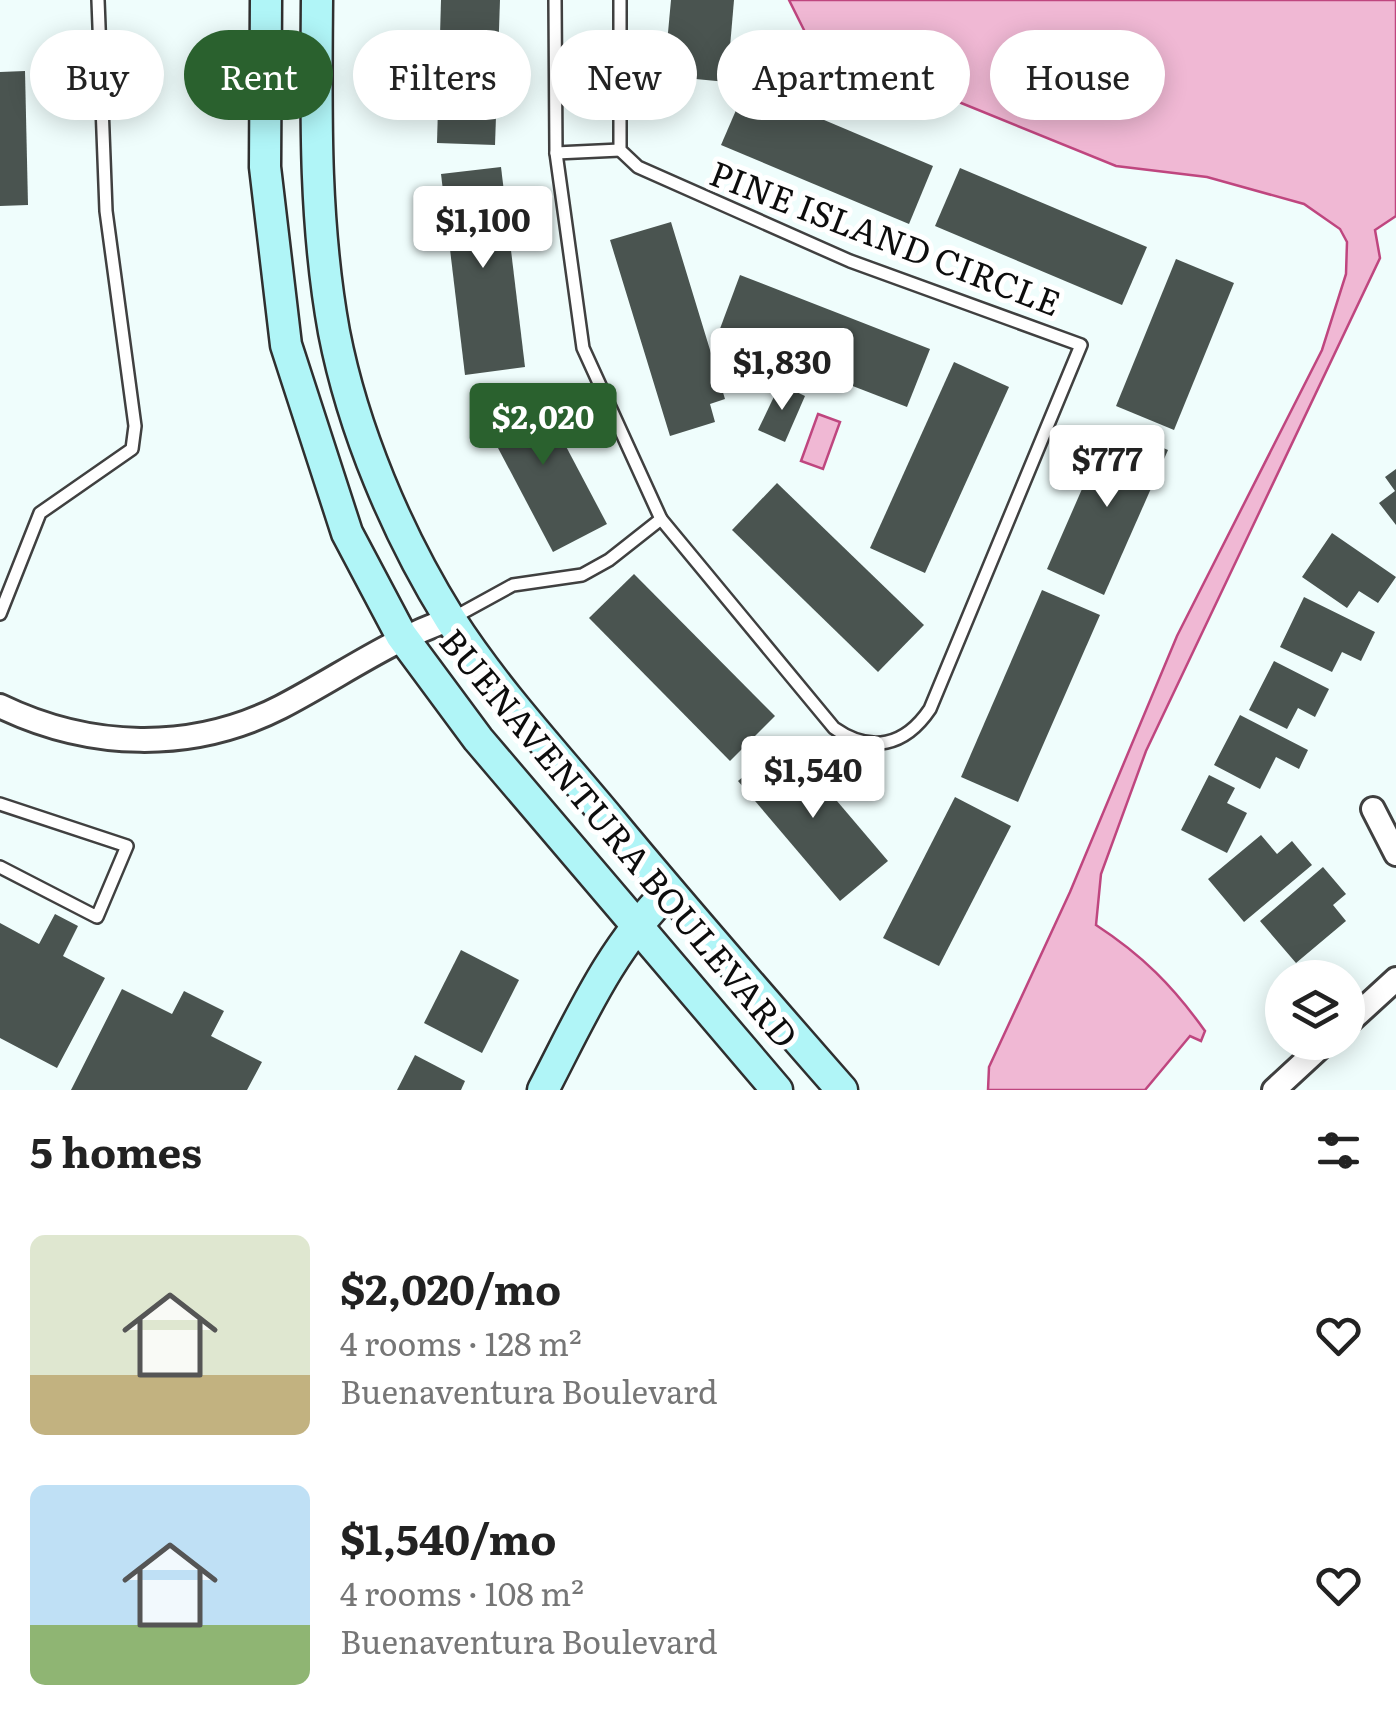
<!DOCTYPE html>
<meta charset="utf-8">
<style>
body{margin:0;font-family:Literata,serif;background:#f6f6f6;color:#222;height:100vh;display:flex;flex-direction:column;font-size:38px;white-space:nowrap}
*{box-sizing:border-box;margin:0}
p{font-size:32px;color:#767676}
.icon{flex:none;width:55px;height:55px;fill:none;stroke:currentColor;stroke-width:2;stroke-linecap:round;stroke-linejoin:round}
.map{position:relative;height:1090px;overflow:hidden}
.drawer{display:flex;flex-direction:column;background:#fff;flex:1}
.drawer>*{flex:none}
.hud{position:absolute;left:30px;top:30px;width:1338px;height:90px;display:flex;gap:20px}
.tools{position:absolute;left:1265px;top:960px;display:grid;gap:20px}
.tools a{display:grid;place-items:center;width:100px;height:100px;border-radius:50%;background:#fff;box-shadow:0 5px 25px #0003;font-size:50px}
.price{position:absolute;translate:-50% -85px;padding:0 22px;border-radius:10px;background:#fff;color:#222;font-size:32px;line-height:65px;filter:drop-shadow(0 2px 5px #0008)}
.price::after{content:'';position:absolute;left:50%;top:60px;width:30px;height:22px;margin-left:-15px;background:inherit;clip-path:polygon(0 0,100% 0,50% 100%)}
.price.selected{background:#2a612e;color:#fff}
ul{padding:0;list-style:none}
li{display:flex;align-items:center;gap:30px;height:250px;padding:0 30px}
li span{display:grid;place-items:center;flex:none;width:280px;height:200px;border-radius:15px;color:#555}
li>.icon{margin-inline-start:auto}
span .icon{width:120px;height:120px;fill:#fffc;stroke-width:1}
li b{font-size:42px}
h2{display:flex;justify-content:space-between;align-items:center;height:120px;padding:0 30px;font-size:42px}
.pill{padding:0 35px;border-radius:45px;background:#fff;box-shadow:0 5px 25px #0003;font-size:35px;line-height:90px}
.pill.selected{background:#2a612e;color:#fff}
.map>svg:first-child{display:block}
</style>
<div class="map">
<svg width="1396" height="1090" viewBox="0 0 1396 1090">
<rect width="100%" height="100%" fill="#effdfc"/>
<g fill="#f0b8d4" stroke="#bf467f" stroke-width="2.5">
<path d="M789 0H1396V216L1375 230 1380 258 1146 751 1101 874 1096 925C1142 955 1173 986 1205 1031L1201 1041 1190 1036 1145 1090H988L989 1067 1070 892 1177 636 1322 350 1346 274 1347 242 1340 229 1304 204 1207 177 1116 166 944 96 849 64 805 32Z"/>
<polygon points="818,414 840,422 823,469 801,461"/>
</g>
<g fill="#4a5450">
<polygon points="441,0 500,0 495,145 437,143"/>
<polygon points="671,0 734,0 727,82 664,76"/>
<polygon points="25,71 28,205 0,206 0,72"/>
<polygon points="746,87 933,166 909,224 721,145"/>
<polygon points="501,167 525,367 465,375 441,174"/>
<polygon points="960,168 1147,247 1122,305 935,226"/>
<polygon points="671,222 725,399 710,404 715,422 670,436 610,240"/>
<polygon points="1176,259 1234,283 1174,430 1116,406"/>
<polygon points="740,275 930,349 907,407 718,334"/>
<polygon points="954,362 1009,387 925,573 870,548"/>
<polygon points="533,384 607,524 553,552 479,412"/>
<polygon points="780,384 805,396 785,442 758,430"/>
<polygon points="1110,425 1168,450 1104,595 1047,569"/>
<polygon points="1396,469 1396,525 1379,503 1395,491 1385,477"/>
<polygon points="777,483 924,625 878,672 732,530"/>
<polygon points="1332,533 1396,577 1378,603 1359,591 1347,608 1302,577"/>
<polygon points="634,574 775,716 730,761 589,618"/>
<polygon points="1042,590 1100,615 1018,802 961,777"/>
<polygon points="1304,597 1375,632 1361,661 1342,652 1332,672 1280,647"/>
<polygon points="1274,661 1329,689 1315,717 1298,708 1287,729 1249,710"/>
<polygon points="1240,715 1308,750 1299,769 1276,757 1260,789 1214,765"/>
<polygon points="786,741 888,861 840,901 738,781"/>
<polygon points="1209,775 1235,788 1227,803 1247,813 1227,853 1181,830"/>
<polygon points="955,797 1011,826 939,966 883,938"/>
<polygon points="1261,835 1277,854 1292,841 1312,865 1244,922 1208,879"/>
<polygon points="1323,867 1346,894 1333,905 1346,921 1296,963 1260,921"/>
<polygon points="55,914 78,926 63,956 105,978 57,1068 0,1038 0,923 39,944"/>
<polygon points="461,950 519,980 482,1053 424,1023"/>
<polygon points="122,989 172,1014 184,991 224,1011 211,1036 262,1062 247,1090 71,1090"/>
<polygon points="415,1055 465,1081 461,1090 397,1090"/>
</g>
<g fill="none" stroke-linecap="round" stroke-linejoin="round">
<defs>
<g id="lane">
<path d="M555 0 556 153 583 348 661 519 834 728C871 754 905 746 930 709L1081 345 850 261 638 167 620 150V0"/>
<polyline points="556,153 620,150"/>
<polyline points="0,614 40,513 132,449 135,426 106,211 98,0"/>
<polyline points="451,619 513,585 582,575 609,560 661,519"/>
<polyline points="0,804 127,846 97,917 0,867"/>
</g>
<g id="street">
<path d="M0 706C89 749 191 753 281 707 339 677 389 640 451 619"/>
<polyline points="1373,809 1396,854"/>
<polyline points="1348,1023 1396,979"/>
<polyline points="1274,1090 1326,1042"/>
</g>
<g id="secondary">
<polyline points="266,0 265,167 286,345 347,533 401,635 478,739 777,1090"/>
<path d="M317 0C316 112 314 222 334 332 353 430 397 534 450 619 496 691 556 755 610 820 686 912 764 1001 842 1090"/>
<path d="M543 1090C580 1019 611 947 669 891"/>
</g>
</defs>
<use href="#lane" stroke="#404040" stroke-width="16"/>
<use href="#street" stroke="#404040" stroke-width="28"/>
<use href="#secondary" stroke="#2f2f2f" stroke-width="35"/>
<use href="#lane" stroke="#fff" stroke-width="11"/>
<use href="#street" stroke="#fff" stroke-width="22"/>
<use href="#secondary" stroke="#b0f5f7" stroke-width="30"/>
</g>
<g text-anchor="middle" stroke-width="10" stroke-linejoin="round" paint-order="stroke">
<g font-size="35" fill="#0d0d0d" stroke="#fff">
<text transform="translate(885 239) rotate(21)" y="12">PINE ISLAND CIRCLE</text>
<text transform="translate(618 839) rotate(50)" y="12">BUENAVENTURA BOULEVARD</text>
</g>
</g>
</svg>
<div class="tools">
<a><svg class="icon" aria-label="layers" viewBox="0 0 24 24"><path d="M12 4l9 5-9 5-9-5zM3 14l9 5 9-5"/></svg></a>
</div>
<b class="price" style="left:483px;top:271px">$1,100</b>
<b class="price" style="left:782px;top:413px">$1,830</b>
<b class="price selected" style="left:543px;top:468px">$2,020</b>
<b class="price" style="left:1107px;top:510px">$777</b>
<b class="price" style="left:813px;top:821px">$1,540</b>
<div class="hud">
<a class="pill">Buy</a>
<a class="pill selected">Rent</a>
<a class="pill">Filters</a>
<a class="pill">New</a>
<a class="pill">Apartment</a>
<a class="pill">House</a>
</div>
</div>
<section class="drawer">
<h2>5 homes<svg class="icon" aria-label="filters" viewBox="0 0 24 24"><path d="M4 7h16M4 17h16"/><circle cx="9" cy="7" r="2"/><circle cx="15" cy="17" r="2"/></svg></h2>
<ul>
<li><span style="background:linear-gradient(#dfe7d0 70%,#c2b280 0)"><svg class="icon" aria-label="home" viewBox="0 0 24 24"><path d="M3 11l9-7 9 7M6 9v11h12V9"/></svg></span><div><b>$2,020/mo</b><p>4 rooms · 128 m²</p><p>Buenaventura Boulevard</p></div><svg class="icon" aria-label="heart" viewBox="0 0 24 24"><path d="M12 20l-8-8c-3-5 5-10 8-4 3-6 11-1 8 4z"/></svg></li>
<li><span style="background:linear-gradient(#bfe0f5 70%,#8fb573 0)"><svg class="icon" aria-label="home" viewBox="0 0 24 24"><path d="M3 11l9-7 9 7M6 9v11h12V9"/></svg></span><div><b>$1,540/mo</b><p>4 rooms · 108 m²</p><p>Buenaventura Boulevard</p></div><svg class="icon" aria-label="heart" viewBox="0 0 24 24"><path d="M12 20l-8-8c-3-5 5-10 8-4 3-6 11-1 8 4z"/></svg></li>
</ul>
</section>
